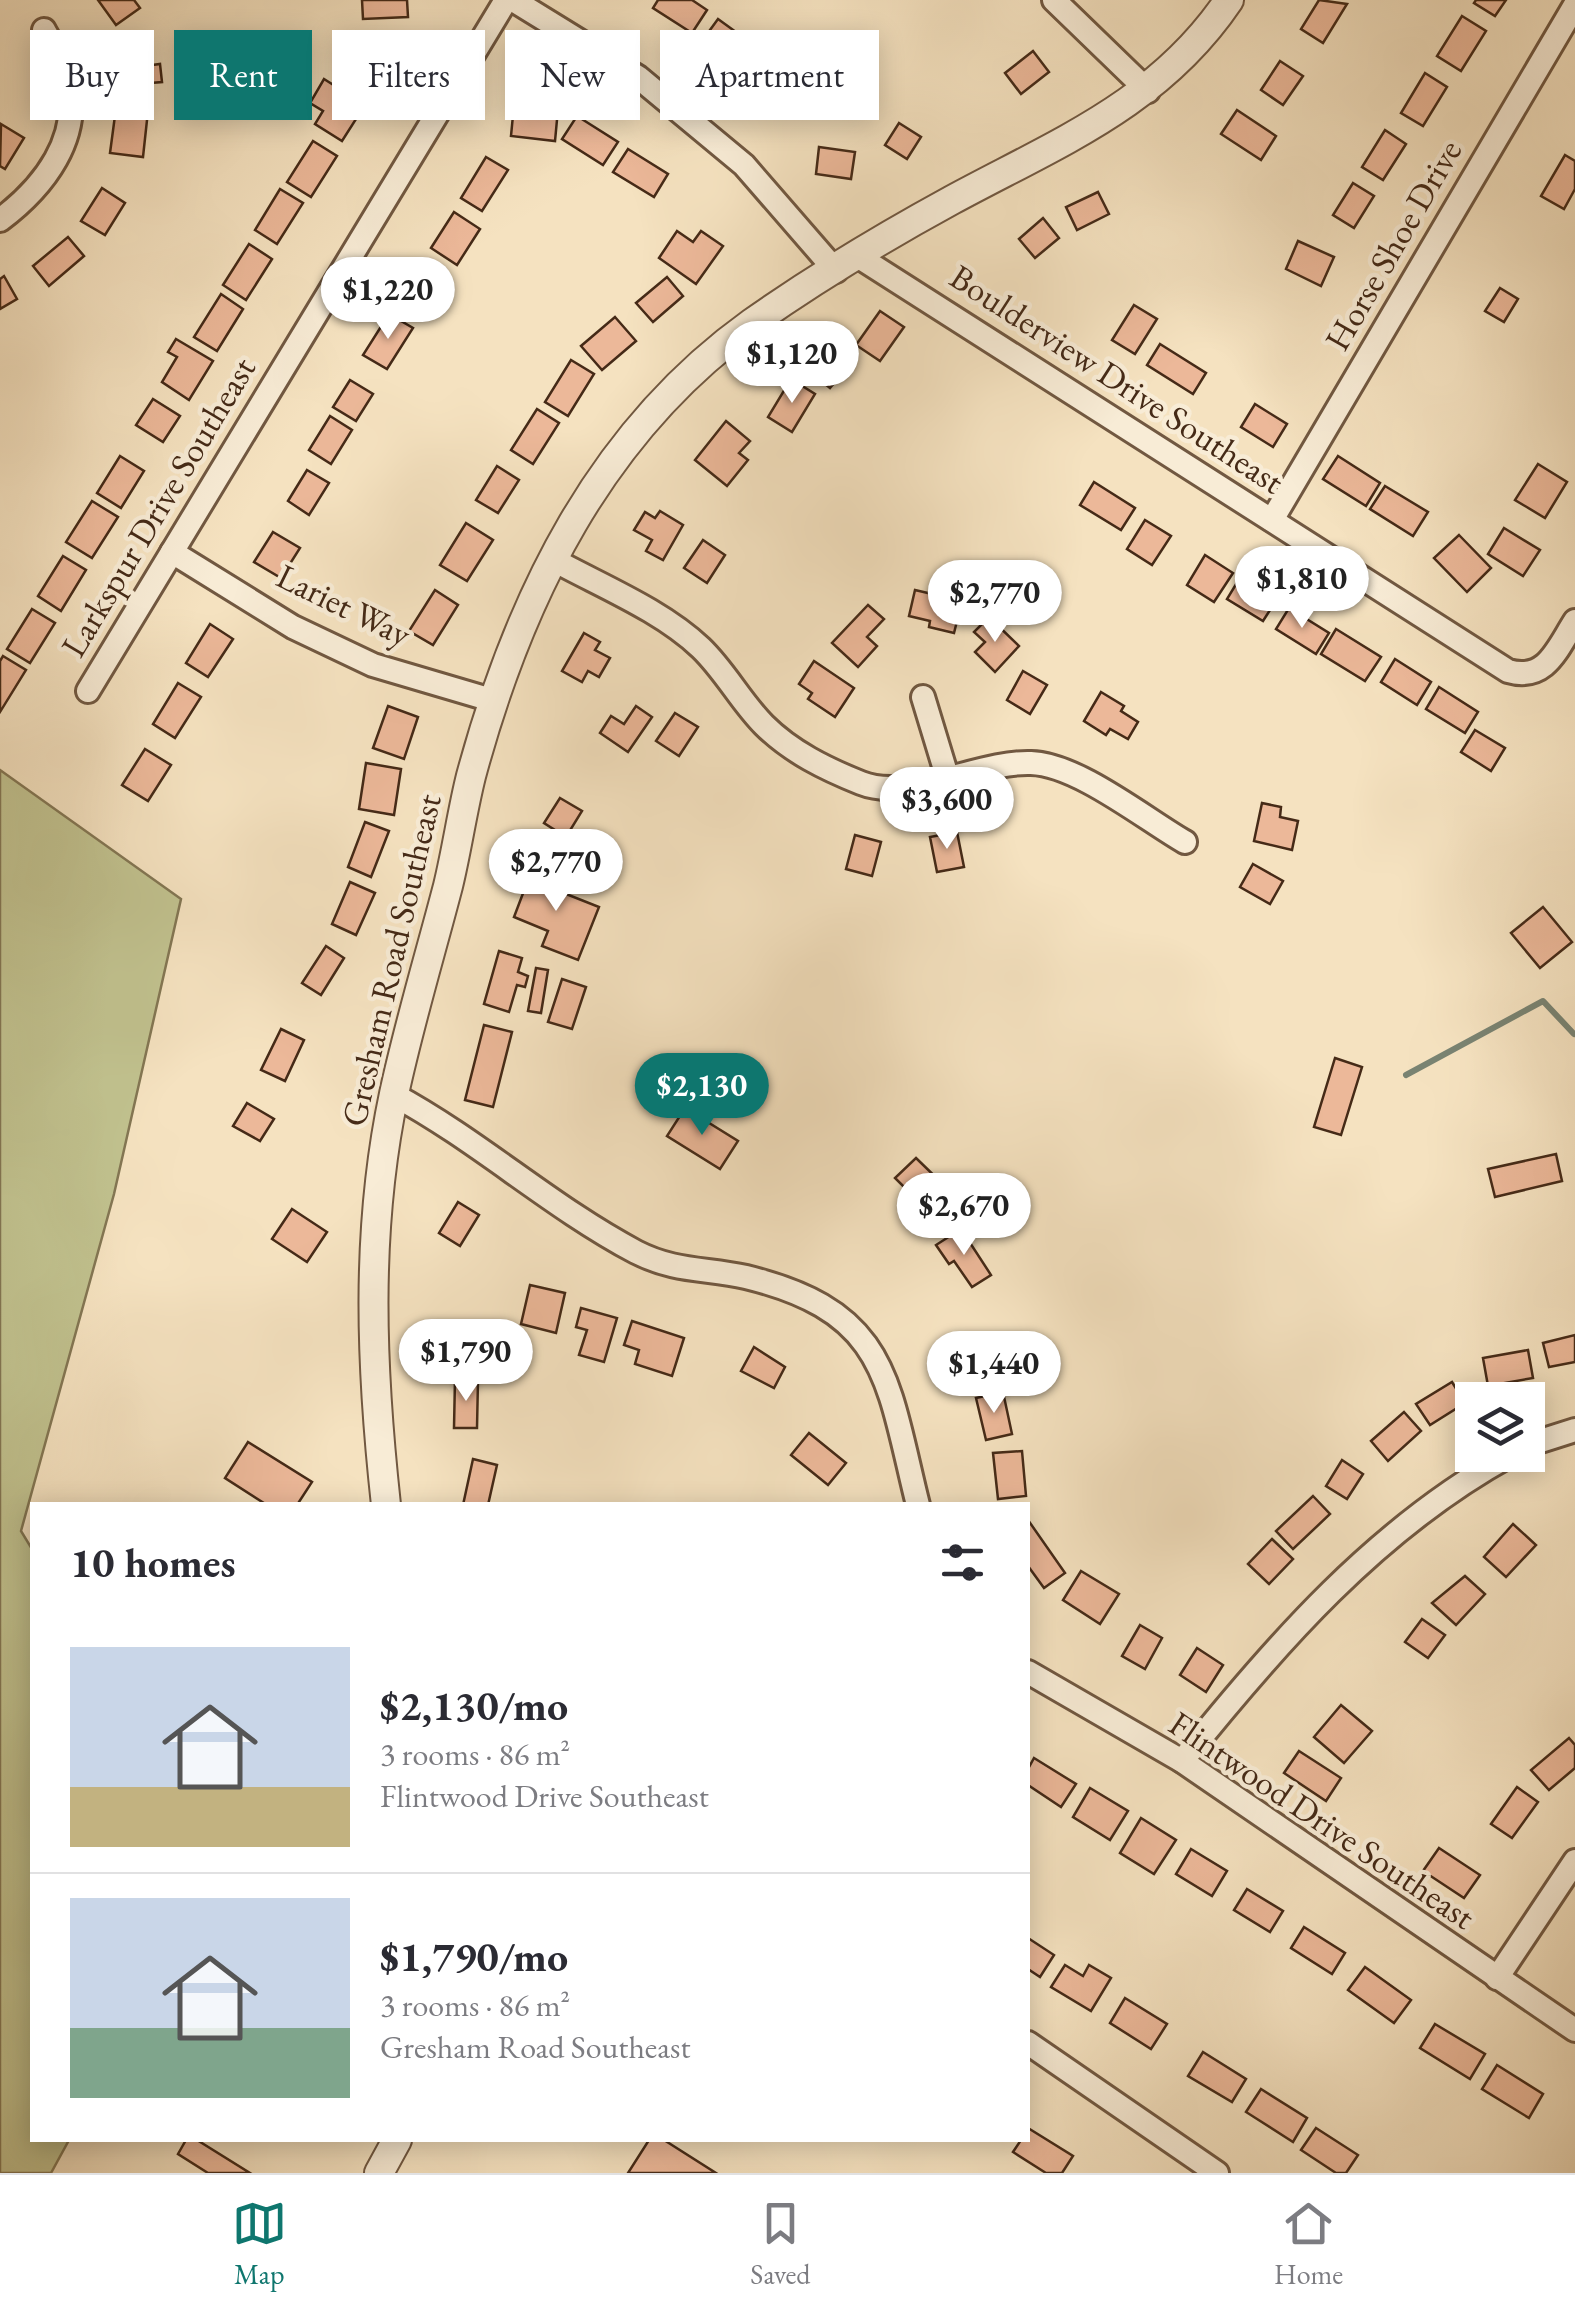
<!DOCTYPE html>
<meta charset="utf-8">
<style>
body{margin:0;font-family:"EB Garamond",serif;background:#f7f7f7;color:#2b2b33;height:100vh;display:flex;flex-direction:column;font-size:38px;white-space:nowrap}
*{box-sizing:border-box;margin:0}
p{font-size:32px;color:#7c7c81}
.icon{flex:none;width:55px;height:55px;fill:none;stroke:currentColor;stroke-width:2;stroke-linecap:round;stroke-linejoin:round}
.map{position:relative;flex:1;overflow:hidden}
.drawer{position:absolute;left:30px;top:1502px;width:1000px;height:640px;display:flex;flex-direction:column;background:#fff;border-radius:0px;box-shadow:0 5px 25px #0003}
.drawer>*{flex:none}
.hud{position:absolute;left:30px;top:30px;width:1000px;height:90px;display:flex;gap:20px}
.tools{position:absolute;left:1455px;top:1382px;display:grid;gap:20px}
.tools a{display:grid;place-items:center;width:90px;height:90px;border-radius:0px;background:#fff;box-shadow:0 5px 25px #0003;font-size:50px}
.price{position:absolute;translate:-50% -85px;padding:0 22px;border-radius:35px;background:#fff;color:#222;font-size:32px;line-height:65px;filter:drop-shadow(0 2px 5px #0008)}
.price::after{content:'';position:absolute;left:50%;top:60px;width:30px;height:22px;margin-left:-15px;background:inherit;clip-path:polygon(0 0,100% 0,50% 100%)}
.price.active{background:#0f766e;color:#fff}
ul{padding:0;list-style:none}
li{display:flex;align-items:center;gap:30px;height:250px;padding:0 40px}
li+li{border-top:2px solid #e1e1e2}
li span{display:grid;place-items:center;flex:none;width:280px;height:200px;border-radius:0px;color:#555}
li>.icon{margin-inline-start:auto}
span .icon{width:120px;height:120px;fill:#fffc;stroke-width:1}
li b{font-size:42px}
h2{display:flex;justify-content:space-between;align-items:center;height:120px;padding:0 40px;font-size:42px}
.tag{padding:0 35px;border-radius:0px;background:#fff;box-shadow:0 5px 25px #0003;font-size:35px;line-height:90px}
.tag.active{background:#0f766e;color:#fff}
.menu{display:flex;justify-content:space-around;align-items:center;height:140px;border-top:2px solid #e1e1e2;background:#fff;font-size:28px;color:#7c7c81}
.menu a{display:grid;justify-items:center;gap:5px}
.menu .active{color:#0f766e}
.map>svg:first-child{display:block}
</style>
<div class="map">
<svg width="1575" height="2173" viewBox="0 0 1575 2173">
<rect width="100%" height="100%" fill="#f5e2c0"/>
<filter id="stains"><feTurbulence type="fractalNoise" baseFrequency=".002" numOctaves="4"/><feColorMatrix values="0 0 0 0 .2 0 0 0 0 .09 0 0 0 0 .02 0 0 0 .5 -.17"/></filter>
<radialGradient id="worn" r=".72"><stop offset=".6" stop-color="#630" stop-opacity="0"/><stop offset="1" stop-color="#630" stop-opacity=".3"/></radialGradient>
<polygon fill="#c1c28f" stroke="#837653" stroke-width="2.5" points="0,770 181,899 114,1194 21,1531 32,1549 32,2140 69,2140 51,2173 0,2173"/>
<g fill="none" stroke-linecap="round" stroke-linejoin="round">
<polyline stroke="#798372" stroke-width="6" points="1406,1075 1543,1001 1574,1034"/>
</g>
<g fill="#ecb899" stroke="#452a17" stroke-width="2.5">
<polygon points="98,0 134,0 140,8 116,25"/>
<polygon points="362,0 407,0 408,17 363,19"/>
<polygon points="658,0 692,0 707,10 692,33 653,8"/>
<polygon points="1319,0 1347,4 1323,43 1301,29"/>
<polygon points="1476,0 1506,0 1495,16 1474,3"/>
<polygon points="1462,16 1486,31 1461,71 1437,56"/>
<polygon points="718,19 758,48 742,70 702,41"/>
<polygon points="374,35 399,51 373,93 348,77"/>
<polygon points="150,45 152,65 160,64 162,82 126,85 122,48"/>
<polygon points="1033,51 1049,72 1021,94 1005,73"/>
<polygon points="768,56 804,85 787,106 751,76"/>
<polygon points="1280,61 1303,76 1283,105 1261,90"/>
<polygon points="1425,73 1447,87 1423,126 1401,113"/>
<polygon points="324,79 365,105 342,141 315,124 323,111 310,103"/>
<polygon points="514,105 558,109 555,141 511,136"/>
<polygon points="116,108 148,111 143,157 110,153"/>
<polygon points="1237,110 1276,136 1261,160 1221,134"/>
<polygon points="577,116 618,142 603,165 562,139"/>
<polygon points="899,123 921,137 907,159 885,145"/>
<polygon points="1,124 24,138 5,169 0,166"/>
<polygon points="1385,130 1406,144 1383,180 1362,167"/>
<polygon points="313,141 337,156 311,197 287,182"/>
<polygon points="819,147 855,152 851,179 816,174"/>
<polygon points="628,149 668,174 654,197 613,172"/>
<polygon points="1565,155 1575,161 1575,189 1564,209 1541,196"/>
<polygon points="486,157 508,170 482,211 461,198"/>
<polygon points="1353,183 1374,196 1354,228 1333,215"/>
<polygon points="102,188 125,203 105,235 81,221"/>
<polygon points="280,189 303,203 277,244 255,230"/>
<polygon points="1098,192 1109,214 1077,230 1066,207"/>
<polygon points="454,212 480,229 457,265 431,248"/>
<polygon points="1043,218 1059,238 1035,258 1019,239"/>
<polygon points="677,231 693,242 701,231 723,246 696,284 659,258"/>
<polygon points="68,237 84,256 49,286 33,266"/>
<polygon points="1298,241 1334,257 1321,286 1286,269"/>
<polygon points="249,244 272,259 246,300 223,285"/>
<polygon points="423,261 446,275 421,315 398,301"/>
<polygon points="4,276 17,299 0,309 0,279"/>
<polygon points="667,277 683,296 653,322 636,303"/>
<polygon points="1500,288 1518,299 1504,322 1485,311"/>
<polygon points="221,294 243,309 217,351 194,337"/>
<polygon points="1134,305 1157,319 1135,354 1112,340"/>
<polygon points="880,311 904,327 880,361 856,345"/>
<polygon points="389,314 413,328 387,369 363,355"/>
<polygon points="615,317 636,341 602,370 581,346"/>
<polygon points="176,339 213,361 189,400 162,382 177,357 168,352"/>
<polygon points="835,340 856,357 830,388 809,371"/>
<polygon points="1160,344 1206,373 1193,394 1147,365"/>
<polygon points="571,360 594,374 568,416 545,402"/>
<polygon points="791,379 815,394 792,432 768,417"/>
<polygon points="350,380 373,394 356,421 333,407"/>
<polygon points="153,399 180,416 163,442 136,425"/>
<polygon points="1255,404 1287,424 1273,447 1241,427"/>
<polygon points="537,409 559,423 533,464 511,450"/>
<polygon points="330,416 352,430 331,464 309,450"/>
<polygon points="726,421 750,441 739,453 748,460 727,486 695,460"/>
<polygon points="120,456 144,471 121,508 97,493"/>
<polygon points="1338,456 1380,483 1366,506 1323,479"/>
<polygon points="1538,464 1567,482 1545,518 1515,500"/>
<polygon points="497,466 519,480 498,513 476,500"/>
<polygon points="307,470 329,483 309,515 288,501"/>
<polygon points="1094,482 1135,508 1121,530 1080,505"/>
<polygon points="1385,486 1428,512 1413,536 1370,509"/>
<polygon points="92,501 118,517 92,558 66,542"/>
<polygon points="660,511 683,525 663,560 646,551 652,540 634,530 645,512 655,518"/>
<polygon points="1145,520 1171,536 1152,565 1127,549"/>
<polygon points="466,523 493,540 467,581 440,565"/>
<polygon points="1504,528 1540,550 1523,576 1488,554"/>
<polygon points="273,532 300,548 281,578 254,562"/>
<polygon points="1459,535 1491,568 1467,592 1434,558"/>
<polygon points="703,540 725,555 707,583 684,568"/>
<polygon points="1205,555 1233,573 1214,602 1187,585"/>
<polygon points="63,556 86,570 61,611 38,596"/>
<polygon points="1241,576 1277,599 1263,621 1227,599"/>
<polygon points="435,590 458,605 433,645 409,631"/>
<polygon points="915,590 962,601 954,633 929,627 930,621 909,616"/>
<polygon points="868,605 884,619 867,637 877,646 858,667 832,643"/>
<polygon points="1289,608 1329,633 1316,654 1276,629"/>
<polygon points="32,609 55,623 30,663 7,649"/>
<polygon points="989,617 1019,646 995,672 975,652 985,642 974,632"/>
<polygon points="210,624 233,639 208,677 186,663"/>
<polygon points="1336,629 1381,657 1365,681 1321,654"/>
<polygon points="584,633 600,642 595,650 610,658 599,677 588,671 582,682 562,671"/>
<polygon points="3,656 26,670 0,712 0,661"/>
<polygon points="1395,659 1431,682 1417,705 1381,682"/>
<polygon points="814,661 854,688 835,717 808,699 812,693 799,684"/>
<polygon points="1023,671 1047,685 1030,714 1007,700"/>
<polygon points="178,683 201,697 175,738 153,724"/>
<polygon points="1439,687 1478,712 1465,733 1426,709"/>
<polygon points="1101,692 1124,706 1121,711 1138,722 1128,739 1110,729 1106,735 1084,721"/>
<polygon points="388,706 418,717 404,759 373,748"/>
<polygon points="636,706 652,717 628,752 600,733 611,716 624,724"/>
<polygon points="675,713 698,727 679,756 656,741"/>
<polygon points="1475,730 1505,748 1491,771 1461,752"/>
<polygon points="145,749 171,765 148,801 122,785"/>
<polygon points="366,763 401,769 394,815 359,809"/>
<polygon points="560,798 582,811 566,837 544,823"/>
<polygon points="1262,803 1281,807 1280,817 1298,821 1292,850 1254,841"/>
<polygon points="365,822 389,831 371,877 348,867"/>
<polygon points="957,832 964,867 937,872 930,837"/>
<polygon points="855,835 881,842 872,876 846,869"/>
<polygon points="1253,864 1283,881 1270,904 1240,887"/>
<polygon points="533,867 561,878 556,890 599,907 578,960 542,946 548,931 514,917"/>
<polygon points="350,882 375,893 356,935 332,924"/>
<polygon points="1543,907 1572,942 1540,968 1511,933"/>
<polygon points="326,946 344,958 321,995 302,983"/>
<polygon points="499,951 522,958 518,972 528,976 525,987 517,985 509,1012 484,1004"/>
<polygon points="536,968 548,970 541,1013 528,1011"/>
<polygon points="562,979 586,987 572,1029 548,1022"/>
<polygon points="484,1025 512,1032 493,1107 465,1100"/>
<polygon points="281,1029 304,1040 285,1081 261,1070"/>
<polygon points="1335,1058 1362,1067 1341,1135 1314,1127"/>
<polygon points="247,1103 274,1119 260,1141 233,1126"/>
<polygon points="685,1108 738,1141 720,1169 667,1136"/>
<polygon points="1556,1154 1562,1181 1495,1197 1488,1169"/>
<polygon points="916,1158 951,1192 936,1206 917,1188 911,1194 895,1178"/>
<polygon points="458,1202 479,1215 460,1246 439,1233"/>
<polygon points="292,1209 327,1232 307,1262 272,1239"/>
<polygon points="961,1229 991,1275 972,1287 954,1261 949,1264 936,1245"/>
<polygon points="530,1285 565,1293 556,1333 521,1324"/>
<polygon points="581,1308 617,1318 604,1362 579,1355 587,1330 576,1327"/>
<polygon points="632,1321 684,1338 672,1376 635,1364 639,1350 624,1345"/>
<polygon points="1575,1335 1575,1362 1549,1367 1543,1343"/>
<polygon points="991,1342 993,1384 968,1385 966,1343"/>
<polygon points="754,1347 785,1367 774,1388 741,1371"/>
<polygon points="1528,1350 1533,1378 1488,1386 1483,1358"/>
<polygon points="455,1379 478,1380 477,1428 454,1428"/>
<polygon points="1452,1382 1465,1403 1430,1425 1416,1404"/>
<polygon points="1003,1392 1012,1434 986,1440 976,1398"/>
<polygon points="1404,1412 1421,1431 1388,1461 1371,1441"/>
<polygon points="809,1433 846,1463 828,1485 791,1455"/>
<polygon points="248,1442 312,1482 297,1505 267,1505 225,1478"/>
<polygon points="1022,1451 1026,1496 998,1499 993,1453"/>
<polygon points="473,1459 497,1465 488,1505 463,1505"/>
<polygon points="1342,1460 1363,1474 1347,1499 1326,1486"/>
<polygon points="1313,1496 1330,1514 1293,1549 1276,1531"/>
<polygon points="1028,1520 1065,1573 1044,1588 1028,1566"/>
<polygon points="1513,1524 1536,1545 1506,1577 1484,1557"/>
<polygon points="1272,1539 1293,1559 1269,1584 1248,1564"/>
<polygon points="1081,1571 1119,1594 1100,1624 1063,1600"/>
<polygon points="1465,1576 1485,1594 1456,1625 1432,1603"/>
<polygon points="1422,1619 1445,1635 1428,1658 1405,1642"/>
<polygon points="1140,1625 1162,1638 1145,1669 1122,1656"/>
<polygon points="1197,1648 1223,1665 1206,1692 1180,1675"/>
<polygon points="1341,1705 1372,1731 1344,1763 1314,1737"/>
<polygon points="1569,1738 1575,1745 1575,1768 1549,1790 1531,1770"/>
<polygon points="1299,1751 1341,1778 1326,1801 1284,1773"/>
<polygon points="1034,1758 1076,1784 1061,1807 1028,1785 1028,1769"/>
<polygon points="1517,1787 1538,1802 1512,1838 1491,1824"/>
<polygon points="1090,1788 1128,1811 1110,1840 1073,1817"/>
<polygon points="1141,1818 1176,1840 1154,1874 1120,1853"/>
<polygon points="1439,1848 1480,1875 1464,1898 1423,1871"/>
<polygon points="1191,1849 1227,1871 1212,1896 1176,1874"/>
<polygon points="1247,1889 1283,1911 1270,1932 1234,1910"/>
<polygon points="1304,1927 1345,1953 1332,1974 1291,1948"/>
<polygon points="1028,1938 1054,1955 1040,1977 1028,1969"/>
<polygon points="1065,1965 1083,1976 1089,1965 1111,1978 1091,2011 1051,1987"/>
<polygon points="1365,1967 1411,2000 1394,2023 1348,1990"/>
<polygon points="1125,1998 1167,2024 1151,2049 1110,2023"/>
<polygon points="1435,2024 1485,2054 1470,2079 1420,2048"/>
<polygon points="1203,2052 1246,2079 1232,2102 1188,2076"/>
<polygon points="1497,2065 1543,2094 1529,2118 1482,2089"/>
<polygon points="1261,2089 1307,2118 1293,2142 1246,2112"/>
<polygon points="1028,2128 1073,2156 1062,2173 1046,2173 1013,2152 1021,2140 1028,2140"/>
<polygon points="1316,2128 1358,2155 1346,2173 1336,2173 1301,2150"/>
<polygon points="186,2140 197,2140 250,2173 208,2173 178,2154"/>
<polygon points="649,2140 664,2140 716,2173 628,2173"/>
</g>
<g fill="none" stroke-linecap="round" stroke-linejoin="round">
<defs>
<g id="minor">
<polyline points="513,0 638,77 744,165 836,271"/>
<polyline points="1054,0 1148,91"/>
<path d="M0 220C44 187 82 138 68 80 64 63 52 45 44 30"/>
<path d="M859 257 1508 671C1546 682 1557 649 1575 621"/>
<polyline points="1272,520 1575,5"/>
<polyline points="172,552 293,627 373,665 495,701"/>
<path d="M552 559C601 586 661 610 701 648 725 671 741 702 764 725 791 752 826 769 861 783 908 802 980 761 1031 763 1077 764 1145 819 1185 842"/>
<polyline points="88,691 506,0"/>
<polyline points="923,697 947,776"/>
<path d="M394 1095C479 1141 551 1207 636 1252 675 1272 706 1268 746 1277 889 1312 887 1381 918 1505"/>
<polyline points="1528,1445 1575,1430"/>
<polyline points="1028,1672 1182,1761 1575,2030"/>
<path d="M1182 1761C1275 1645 1377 1528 1510 1455"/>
<polyline points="1497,1978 1575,1861"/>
<polyline points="1028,2043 1217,2173"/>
</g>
<g id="tertiary">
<path d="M386 1505C371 1368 365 1231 394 1094 409 1024 430 955 448 886 457 849 462 812 471 776 519 598 600 432 752 323 813 280 886 236 952 200 1057 143 1159 104 1229 0"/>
<polyline points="379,2173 397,2140"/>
</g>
</defs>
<use href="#minor" stroke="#715841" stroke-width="28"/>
<use href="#tertiary" stroke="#715841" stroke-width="32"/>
<use href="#minor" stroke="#f8ecd6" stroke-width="22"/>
<use href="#tertiary" stroke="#f8ecd6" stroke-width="28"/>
</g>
<g text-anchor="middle" stroke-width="9" stroke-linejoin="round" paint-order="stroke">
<g font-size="35" fill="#452a17" stroke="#f8ecd6">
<text transform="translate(1393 245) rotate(-60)" y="12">Horse Shoe Drive</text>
<text transform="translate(1117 379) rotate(33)" y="12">Boulderview Drive Southeast</text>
<text transform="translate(158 507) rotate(-59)" y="12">Larkspur Drive Southeast</text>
<text transform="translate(344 605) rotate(26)" y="12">Lariet Way</text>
<text transform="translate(391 960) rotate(-77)" y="12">Gresham Road Southeast</text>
<text transform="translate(1322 1820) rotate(34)" y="12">Flintwood Drive Southeast</text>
</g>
</g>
<rect width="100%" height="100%" filter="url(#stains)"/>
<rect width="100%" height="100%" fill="url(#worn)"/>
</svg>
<div class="tools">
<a><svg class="icon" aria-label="layers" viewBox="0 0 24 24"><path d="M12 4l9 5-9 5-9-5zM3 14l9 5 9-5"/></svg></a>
</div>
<b class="price" style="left:388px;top:342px">$1,220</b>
<b class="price" style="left:792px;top:406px">$1,120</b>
<b class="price" style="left:1302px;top:631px">$1,810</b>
<b class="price" style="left:995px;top:645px">$2,770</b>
<b class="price" style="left:947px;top:852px">$3,600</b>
<b class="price" style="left:556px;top:914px">$2,770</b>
<b class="price active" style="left:702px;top:1138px">$2,130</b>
<b class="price" style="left:964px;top:1258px">$2,670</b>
<b class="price" style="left:466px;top:1404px">$1,790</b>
<b class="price" style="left:994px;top:1416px">$1,440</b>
<div class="hud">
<a class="tag">Buy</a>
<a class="tag active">Rent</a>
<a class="tag">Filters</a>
<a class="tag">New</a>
<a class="tag">Apartment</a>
</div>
<section class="drawer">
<h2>10 homes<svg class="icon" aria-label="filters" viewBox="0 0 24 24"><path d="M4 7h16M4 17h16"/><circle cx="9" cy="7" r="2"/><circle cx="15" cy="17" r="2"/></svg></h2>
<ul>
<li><span style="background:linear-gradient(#c9d6e8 70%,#c2b280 0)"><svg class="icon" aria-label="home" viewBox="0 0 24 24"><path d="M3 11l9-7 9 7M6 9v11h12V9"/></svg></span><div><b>$2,130/mo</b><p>3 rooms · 86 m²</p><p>Flintwood Drive Southeast</p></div></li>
<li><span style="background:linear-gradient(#c9d6e8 65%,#7fa58c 0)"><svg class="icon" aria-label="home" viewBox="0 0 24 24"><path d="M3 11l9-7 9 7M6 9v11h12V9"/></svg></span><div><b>$1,790/mo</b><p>3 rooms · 86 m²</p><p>Gresham Road Southeast</p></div></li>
</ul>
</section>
</div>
<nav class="menu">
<a class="active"><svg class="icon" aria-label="map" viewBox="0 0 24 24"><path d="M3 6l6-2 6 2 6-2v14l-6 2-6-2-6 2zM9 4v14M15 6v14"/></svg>Map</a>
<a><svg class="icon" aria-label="saved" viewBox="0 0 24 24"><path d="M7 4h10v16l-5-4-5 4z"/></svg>Saved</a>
<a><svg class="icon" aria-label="home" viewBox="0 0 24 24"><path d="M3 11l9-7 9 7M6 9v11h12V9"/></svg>Home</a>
</nav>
